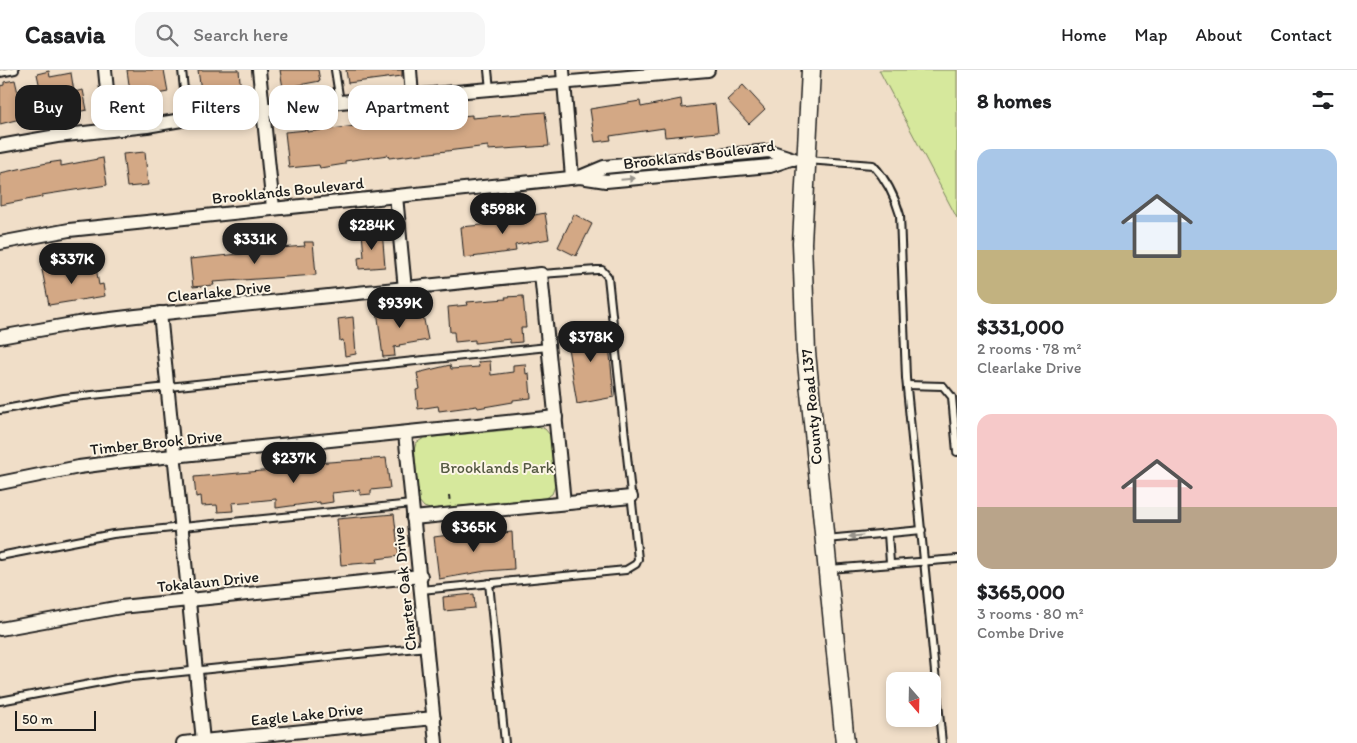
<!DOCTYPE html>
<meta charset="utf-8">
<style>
body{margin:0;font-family:Itim,sans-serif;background:#f6f6f6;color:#202124;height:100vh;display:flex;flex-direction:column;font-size:19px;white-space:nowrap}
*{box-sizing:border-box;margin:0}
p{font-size:16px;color:#757577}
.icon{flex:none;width:28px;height:28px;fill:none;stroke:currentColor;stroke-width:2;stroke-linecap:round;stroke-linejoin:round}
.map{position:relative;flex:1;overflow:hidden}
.details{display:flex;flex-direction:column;background:#fff;width:400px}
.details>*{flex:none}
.hud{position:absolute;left:15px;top:15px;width:475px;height:45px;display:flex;gap:10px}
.needle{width:32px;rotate:160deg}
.fabs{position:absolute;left:886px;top:602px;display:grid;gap:10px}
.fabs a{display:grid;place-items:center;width:55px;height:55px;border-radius:10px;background:#fff;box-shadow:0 2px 8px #0003;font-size:25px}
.scale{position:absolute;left:15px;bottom:12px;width:81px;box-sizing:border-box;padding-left:5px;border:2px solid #1c1c1c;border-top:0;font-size:14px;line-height:18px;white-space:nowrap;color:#1c1c1c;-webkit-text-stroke:4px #fcf5e5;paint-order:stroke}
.price{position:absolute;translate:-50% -42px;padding:0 11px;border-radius:18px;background:#1c1c1c;color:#fff;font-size:16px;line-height:32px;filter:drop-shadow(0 1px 2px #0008)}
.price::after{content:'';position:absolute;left:50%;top:30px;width:15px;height:11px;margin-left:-8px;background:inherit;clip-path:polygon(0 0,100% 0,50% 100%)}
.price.selected{background:#222;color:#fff}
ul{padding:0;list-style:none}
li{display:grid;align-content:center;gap:10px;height:265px;padding:0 20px}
li span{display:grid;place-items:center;height:155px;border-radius:15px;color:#555}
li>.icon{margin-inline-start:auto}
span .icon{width:90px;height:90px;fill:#fffc;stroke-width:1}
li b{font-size:21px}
h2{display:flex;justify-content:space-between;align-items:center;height:60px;padding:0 20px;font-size:21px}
.chip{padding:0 18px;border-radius:15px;background:#fff;box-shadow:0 2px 8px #0003;font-size:18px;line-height:45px}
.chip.selected{background:#1c1c1c;color:#fff}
header{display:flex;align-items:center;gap:30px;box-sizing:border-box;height:70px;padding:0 25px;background:#fff;border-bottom:1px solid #e0e0e0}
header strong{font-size:24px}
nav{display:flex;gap:28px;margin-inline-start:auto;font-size:18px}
.search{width:350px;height:45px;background:#f6f6f6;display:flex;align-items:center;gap:12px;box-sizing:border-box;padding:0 18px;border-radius:15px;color:#757577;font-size:19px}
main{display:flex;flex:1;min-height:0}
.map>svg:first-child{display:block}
</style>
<header>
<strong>Casavia</strong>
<div class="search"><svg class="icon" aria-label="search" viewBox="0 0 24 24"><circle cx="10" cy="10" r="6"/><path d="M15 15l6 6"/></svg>Search here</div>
<nav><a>Home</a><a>Map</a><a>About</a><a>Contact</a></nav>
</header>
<main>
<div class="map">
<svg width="957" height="673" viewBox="0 0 957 673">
<rect width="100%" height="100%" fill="#f0dec8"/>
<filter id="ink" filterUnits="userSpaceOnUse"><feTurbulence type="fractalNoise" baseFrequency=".02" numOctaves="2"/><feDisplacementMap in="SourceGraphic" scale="10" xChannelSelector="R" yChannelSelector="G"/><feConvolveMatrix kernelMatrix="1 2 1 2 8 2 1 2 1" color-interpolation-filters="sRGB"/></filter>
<g filter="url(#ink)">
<g fill="#d6e89c" stroke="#79825c">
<polygon points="879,0 957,0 957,148"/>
<polygon points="538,357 545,359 550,365 555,416 552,424 545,428 430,439 424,437 419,431 414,380 416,373 424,368"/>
</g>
<g fill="#d3a885" stroke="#1c1c1c">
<polygon points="127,0 164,0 168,22 157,24 158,33 134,37 133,28 131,29"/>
<polygon points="198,0 239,0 241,22 202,27"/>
<polygon points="280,0 318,0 320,11 283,18"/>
<polygon points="346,0 402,0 402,6 348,13"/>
<polygon points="49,1 50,7 71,3 74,22 83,20 87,40 37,50 36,45 0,54 0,16 4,15 4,12 15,10 18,23 40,18 37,4"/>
<polygon points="743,15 765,39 749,54 727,30"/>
<polygon points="681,29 682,38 715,34 718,62 665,67 664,58 610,66 611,70 595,72 590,39 640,31 641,37"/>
<polygon points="545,42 549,76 488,80 488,76 389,88 388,85 345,91 345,94 320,98 319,95 289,98 285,62 307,60 307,62 404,50 404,51 472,45 472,48"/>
<polygon points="145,82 148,115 127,117 123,84"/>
<polygon points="103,88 107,115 42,125 42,127 0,135 0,103 47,93 61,91 61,96"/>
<polygon points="545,143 549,169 515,175 516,181 464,188 461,157 492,154 492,150 524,147"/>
<polygon points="574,144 592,154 576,186 558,177"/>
<polygon points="382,160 385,197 359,199 358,188 364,187 362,162"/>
<polygon points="304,172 313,172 316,205 213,212 214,215 193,217 190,189 259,182 259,175 280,173 280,178 305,176"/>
<polygon points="62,196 64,203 96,198 99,215 103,214 105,226 49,235 42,200"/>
<polygon points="523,226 526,258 521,258 522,272 510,273 510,269 475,273 475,270 455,272 454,262 450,262 448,237 468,235 467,232 506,229 505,227"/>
<polygon points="394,238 395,244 422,240 428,270 399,275 400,276 394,277 395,286 383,287 377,240"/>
<polygon points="353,247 356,284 345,286 343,270 340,271 338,249"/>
<polygon points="607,254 614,327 577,334 565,259"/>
<polygon points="490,291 491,305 513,302 513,295 525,294 526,304 529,303 531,328 513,330 513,332 478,338 477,336 439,341 438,336 418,339 416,320 420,319 417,303 450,295 451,299 479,297 478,292"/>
<polygon points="386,388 390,418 371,420 371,424 360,425 360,420 332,423 333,432 320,434 320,432 276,438 276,429 256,431 232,433 233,441 218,442 217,435 202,436 201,426 196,427 194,407 273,400 272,396"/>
<polygon points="394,444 399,486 377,489 378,492 341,495 337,449"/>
<polygon points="493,459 493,464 512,462 514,499 486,501 439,509 434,467"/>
<polygon points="474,524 475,538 444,541 443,527"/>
</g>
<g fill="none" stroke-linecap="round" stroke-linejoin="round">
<defs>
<g id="lane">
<polyline points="182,0 187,49"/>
<polyline points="335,0 340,32"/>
<polyline points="488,0 490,19"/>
<polyline points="0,3 15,0"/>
<path d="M807 90 873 95C885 108 895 127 900 145L906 308 942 673"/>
<polyline points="907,315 943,316 952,327 957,382"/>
<polyline points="0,340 64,328 548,277"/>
<polyline points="888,463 890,493"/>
<polyline points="826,469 922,460"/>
<polyline points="0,486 113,464 412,434"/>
<polyline points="829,499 957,489"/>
<polyline points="489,513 505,673"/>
<polyline points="421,520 626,500 636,494 638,489 608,207 602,200 597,200 541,204"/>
<polyline points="0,631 122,608 427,577"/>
</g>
<g id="street">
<polyline points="105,0 111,60"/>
<polyline points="259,0 273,138"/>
<polyline points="410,0 412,26"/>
<polyline points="563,0 572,107"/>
<polyline points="0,76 57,66 147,56 187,49 340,32 708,0"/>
<polyline points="580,107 604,97 769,81 794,89"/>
<polyline points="396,126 405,219"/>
<polyline points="0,173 69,160 580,107 606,111 770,96 791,89"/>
<polyline points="160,243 203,671"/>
<polyline points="0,267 78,253 136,246 541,204 564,433"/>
<polyline points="405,363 436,673"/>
<polyline points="0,413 79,397 124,391 556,347"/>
<polyline points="413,448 631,427"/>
<polyline points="0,559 121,537 421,506"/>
<polyline points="183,673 434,648"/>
</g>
<polyline id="secondary" points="811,0 802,173 806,282 845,673"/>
</defs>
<use href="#lane" stroke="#1c1c1c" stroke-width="10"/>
<use href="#street" stroke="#1c1c1c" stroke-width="16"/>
<use href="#secondary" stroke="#1c1c1c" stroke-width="21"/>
<polyline stroke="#1c1c1c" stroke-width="2" stroke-dasharray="5 4" stroke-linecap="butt" points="449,425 450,434"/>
<use href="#lane" stroke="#fcf5e5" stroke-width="6"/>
<use href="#street" stroke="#fcf5e5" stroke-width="12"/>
<use href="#secondary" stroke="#fcf5e5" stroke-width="18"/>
</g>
<defs><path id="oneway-solid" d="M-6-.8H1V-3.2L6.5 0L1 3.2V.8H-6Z" transform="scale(1.25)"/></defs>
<g fill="#97938b">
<use href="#oneway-solid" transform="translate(628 109) rotate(-5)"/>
<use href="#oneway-solid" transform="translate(856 466) rotate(174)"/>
</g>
</g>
<g text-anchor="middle" stroke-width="4" stroke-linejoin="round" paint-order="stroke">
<g font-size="16" fill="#1c1c1c" stroke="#fcf5e5">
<text transform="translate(699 84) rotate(-7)" y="6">Brooklands Boulevard</text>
<text transform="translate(288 120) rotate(-6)" y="6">Brooklands Boulevard</text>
<text transform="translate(219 221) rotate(-6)" y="6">Clearlake Drive</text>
<text transform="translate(811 337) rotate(-95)" y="6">County Road 137</text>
<text transform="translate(156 372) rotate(-6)" y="6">Timber Brook Drive</text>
<text transform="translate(208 511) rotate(-6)" y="6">Tokalaun Drive</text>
<text transform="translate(404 519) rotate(-96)" y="6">Charter Oak Drive</text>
<text transform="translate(307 644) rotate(-6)" y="6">Eagle Lake Drive</text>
</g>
<g font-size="16" fill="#545942" stroke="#fcf5e5">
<text x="497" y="403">Brooklands Park</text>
</g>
</g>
</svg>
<div class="fabs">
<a><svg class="needle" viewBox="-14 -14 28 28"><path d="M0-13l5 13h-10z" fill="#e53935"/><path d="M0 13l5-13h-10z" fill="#757577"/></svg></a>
</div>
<div class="scale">50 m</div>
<b class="price" style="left:503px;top:165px">$598K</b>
<b class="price" style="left:372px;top:181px">$284K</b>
<b class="price selected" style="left:255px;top:195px">$331K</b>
<b class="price" style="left:72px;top:215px">$337K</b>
<b class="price" style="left:400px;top:259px">$939K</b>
<b class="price" style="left:591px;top:293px">$378K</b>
<b class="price" style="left:294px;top:414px">$237K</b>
<b class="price" style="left:474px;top:483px">$365K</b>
<div class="hud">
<a class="chip selected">Buy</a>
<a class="chip">Rent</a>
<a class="chip">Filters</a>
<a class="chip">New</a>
<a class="chip">Apartment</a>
</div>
</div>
<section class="details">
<h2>8 homes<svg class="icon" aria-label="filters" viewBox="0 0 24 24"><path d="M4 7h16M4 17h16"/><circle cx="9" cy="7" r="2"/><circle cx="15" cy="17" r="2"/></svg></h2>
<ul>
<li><span style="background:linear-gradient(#a9c7e8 65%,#c2b280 0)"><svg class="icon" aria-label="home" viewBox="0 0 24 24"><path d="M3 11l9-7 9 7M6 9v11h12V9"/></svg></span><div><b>$331,000</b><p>2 rooms · 78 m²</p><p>Clearlake Drive</p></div></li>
<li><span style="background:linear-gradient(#f6c9c9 60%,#b9a48a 0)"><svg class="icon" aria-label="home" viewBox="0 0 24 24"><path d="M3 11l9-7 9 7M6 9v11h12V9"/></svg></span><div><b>$365,000</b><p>3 rooms · 80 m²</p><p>Combe Drive</p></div></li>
</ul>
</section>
</main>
